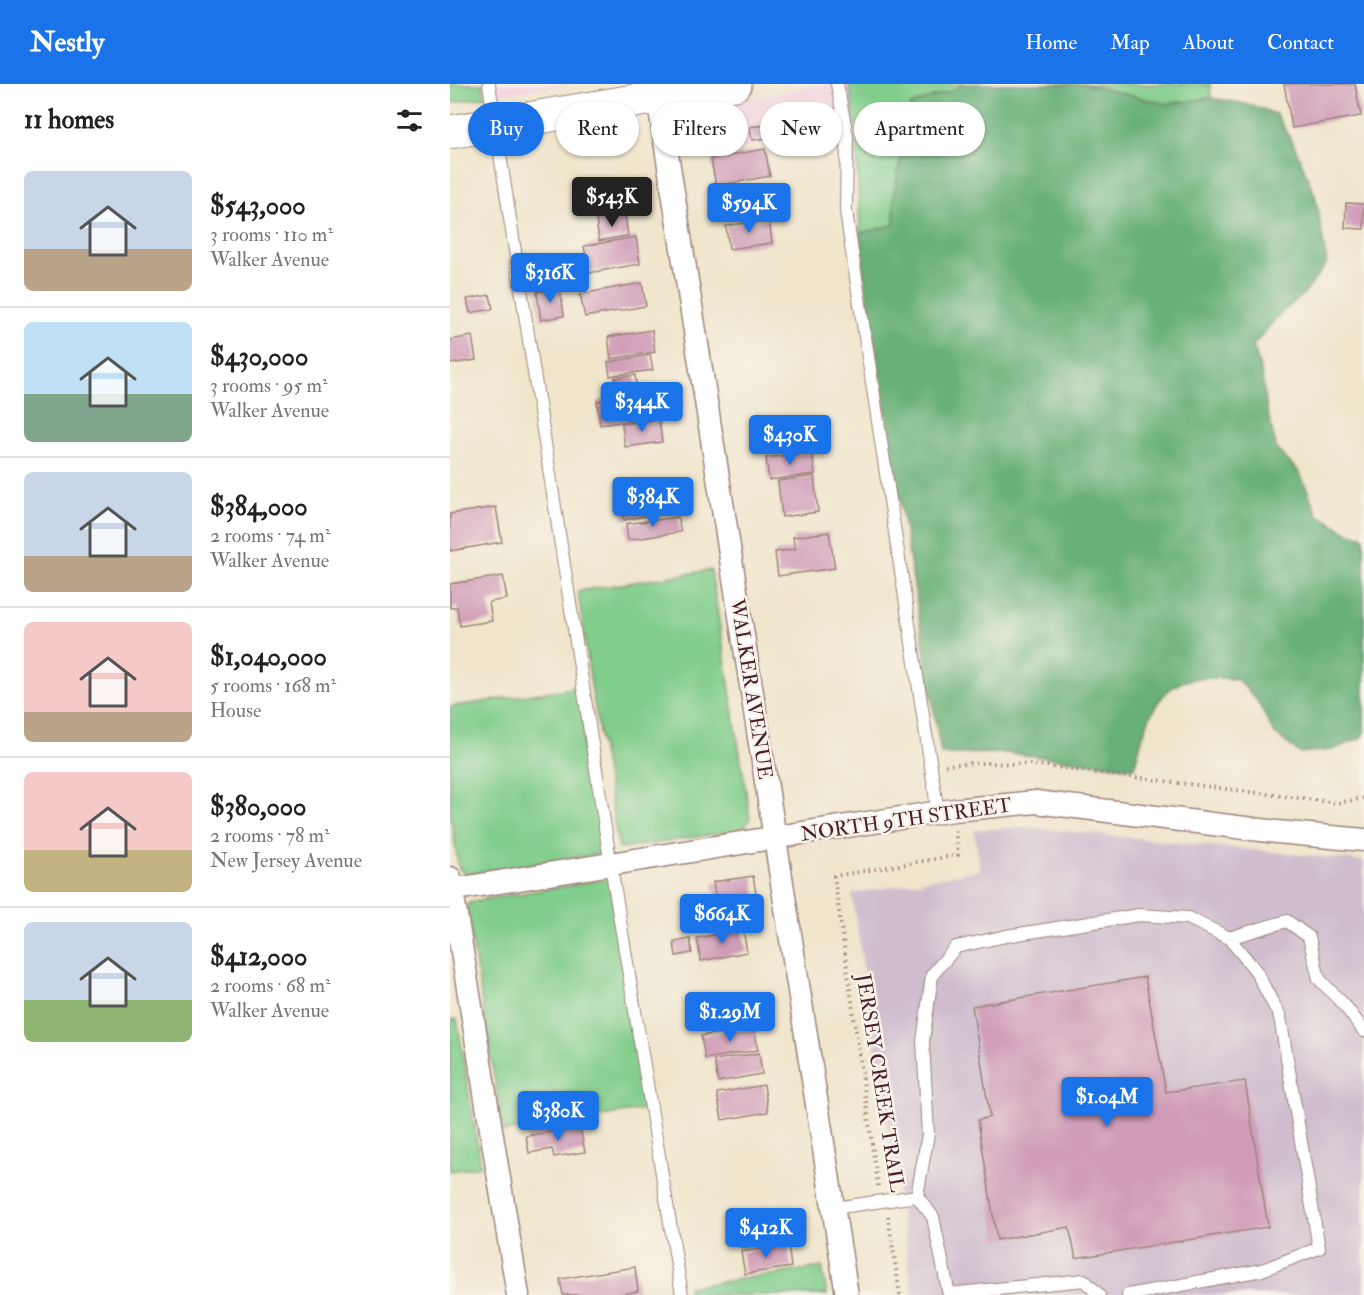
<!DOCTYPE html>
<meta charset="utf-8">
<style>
body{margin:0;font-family:"IM FELL Double Pica",serif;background:#f2f2f2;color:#222;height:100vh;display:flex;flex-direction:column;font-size:22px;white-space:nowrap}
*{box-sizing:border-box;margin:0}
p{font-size:20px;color:#767676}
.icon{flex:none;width:33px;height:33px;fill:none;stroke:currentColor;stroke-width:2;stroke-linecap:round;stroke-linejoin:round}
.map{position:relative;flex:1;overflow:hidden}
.drawer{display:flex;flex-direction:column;background:#fff;width:450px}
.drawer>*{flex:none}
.top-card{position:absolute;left:18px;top:18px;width:570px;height:54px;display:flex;gap:12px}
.price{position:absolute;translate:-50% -51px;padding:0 14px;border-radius:6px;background:#1a73e8;color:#fff;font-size:20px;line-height:39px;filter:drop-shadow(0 2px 3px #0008)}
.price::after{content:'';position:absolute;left:50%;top:36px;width:18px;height:14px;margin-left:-9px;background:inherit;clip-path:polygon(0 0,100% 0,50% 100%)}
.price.current{background:#222;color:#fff}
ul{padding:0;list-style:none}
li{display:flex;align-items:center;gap:18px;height:150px;padding:0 24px}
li+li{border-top:2px solid #e0e0e0}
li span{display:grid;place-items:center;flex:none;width:168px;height:120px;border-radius:9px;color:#555}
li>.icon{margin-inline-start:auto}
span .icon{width:72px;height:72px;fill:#fffc;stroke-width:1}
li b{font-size:26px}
h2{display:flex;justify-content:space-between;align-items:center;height:72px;padding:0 24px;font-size:26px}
.tag{padding:0 21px;border-radius:27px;background:#fff;box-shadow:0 2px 4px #0004;font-size:21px;line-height:54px}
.tag.current{background:#1a73e8;color:#fff}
header{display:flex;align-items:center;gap:36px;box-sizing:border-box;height:84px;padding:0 30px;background:#1a73e8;color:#fff}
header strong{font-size:28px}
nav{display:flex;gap:33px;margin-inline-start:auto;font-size:21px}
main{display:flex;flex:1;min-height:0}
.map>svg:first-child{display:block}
</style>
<header>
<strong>Nestly</strong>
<nav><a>Home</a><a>Map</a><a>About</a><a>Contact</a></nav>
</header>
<main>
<section class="drawer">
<h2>11 homes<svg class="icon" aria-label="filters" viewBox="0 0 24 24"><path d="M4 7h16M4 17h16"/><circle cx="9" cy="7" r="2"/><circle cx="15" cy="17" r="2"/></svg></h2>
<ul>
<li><span style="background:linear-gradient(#c9d6e8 65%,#b9a48a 0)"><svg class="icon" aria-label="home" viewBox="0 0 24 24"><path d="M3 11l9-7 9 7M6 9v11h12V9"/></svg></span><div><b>$543,000</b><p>3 rooms · 110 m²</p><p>Walker Avenue</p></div></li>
<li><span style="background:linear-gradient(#bfe0f5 60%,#7fa58c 0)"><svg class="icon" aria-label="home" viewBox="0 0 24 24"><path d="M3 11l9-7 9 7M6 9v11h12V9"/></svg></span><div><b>$430,000</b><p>3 rooms · 95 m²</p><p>Walker Avenue</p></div></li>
<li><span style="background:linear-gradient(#c9d6e8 70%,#b9a48a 0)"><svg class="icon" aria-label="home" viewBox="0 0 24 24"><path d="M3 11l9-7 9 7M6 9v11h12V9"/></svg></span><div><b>$384,000</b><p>2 rooms · 74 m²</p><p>Walker Avenue</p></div></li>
<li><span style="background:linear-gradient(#f6c9c9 75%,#b9a48a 0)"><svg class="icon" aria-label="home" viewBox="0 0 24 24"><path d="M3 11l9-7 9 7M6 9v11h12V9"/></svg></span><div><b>$1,040,000</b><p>5 rooms · 168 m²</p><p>House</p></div></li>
<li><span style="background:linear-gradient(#f6c9c9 65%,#c2b280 0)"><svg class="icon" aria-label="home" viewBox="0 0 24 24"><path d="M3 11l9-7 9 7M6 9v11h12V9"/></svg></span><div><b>$380,000</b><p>2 rooms · 78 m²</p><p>New Jersey Avenue</p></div></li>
<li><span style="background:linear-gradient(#c9d6e8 65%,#8fb573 0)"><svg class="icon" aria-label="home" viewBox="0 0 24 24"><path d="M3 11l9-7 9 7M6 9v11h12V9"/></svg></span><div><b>$412,000</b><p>2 rooms · 68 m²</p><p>Walker Avenue</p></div></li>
</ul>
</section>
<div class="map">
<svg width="914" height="1211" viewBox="0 0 914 1211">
<rect width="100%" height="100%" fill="#f7f3e8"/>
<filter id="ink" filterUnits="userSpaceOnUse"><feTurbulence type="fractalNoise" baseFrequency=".0167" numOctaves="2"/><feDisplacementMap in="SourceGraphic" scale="12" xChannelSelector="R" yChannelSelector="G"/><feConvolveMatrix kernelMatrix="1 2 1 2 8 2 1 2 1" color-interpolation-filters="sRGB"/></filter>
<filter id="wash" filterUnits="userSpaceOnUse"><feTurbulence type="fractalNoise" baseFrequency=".008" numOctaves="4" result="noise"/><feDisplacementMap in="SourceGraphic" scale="24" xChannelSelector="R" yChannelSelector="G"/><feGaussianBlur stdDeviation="1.35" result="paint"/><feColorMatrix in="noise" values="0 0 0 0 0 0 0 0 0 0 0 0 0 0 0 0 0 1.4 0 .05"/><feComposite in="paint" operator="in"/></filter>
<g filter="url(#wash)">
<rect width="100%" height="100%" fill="#f0e5cb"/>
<g fill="#f3cfde">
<polygon points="33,0 118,0 35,13"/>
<polygon points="381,0 399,0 406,46 236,71 231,37 234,29 241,24"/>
</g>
<polygon fill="#cfbdce" points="574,743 914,777 914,1211 463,1211 402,810 530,786 524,746"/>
<g fill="#81cd8b" stroke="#66765b" stroke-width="1.5">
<polygon points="0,0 33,0 35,13 0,19"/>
<polygon points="399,0 513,0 504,6 461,21 444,110 444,141 410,149 406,46"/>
<polygon points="634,0 760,0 761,14 715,20"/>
<polygon points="261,486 300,734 296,742 284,747 169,765 141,601 128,507"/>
<polygon points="128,603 154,769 17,790 9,785 0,729 0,623"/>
<polygon points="159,795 196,1025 53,1048 17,825 18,820 23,817"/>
<polygon points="7,935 31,1082 0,1087 0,936"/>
<polygon points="372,1183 377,1211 239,1211 238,1203"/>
</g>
<path fill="#68b077" stroke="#596851" stroke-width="1.5" d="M513 0H634L715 20 761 14 801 21 826 30 844 61 865 111 877 179 856 208 829 231 803 261 811 287 817 326 827 366 850 389 868 431 897 448 914 453V648L911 654 882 666 850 669 824 649 806 615 787 595C770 594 747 591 730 599 700 613 692 655 684 684L557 669 491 670 412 179 410 149 444 141V110L461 21 504 6Z"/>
<g id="blocks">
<g fill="#d09cb7">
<polygon points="834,0 905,0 911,32 842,44"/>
<polygon points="370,21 374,47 302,56 300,43 322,40 321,27"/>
<polygon points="315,65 320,92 266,102 261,75"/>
<polygon points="896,119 914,120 914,145 895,144"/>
<polygon points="175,131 178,152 149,157 146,135"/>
<polygon points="319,135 322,159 279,165 276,142"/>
<polygon points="186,153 190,180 139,189 134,162"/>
<polygon points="192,199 196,222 135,233 130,210"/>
<polygon points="110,205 114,232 91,236 87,208"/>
<polygon points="40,211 43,225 20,229 17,215"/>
<polygon points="202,246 205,268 161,275 158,253"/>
<polygon points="22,252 26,276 0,280 0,256"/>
<polygon points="200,271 203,286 160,292 158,278"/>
<polygon points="185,291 188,310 168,313 165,294"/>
<polygon points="211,308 214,332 150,341 147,317"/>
<polygon points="209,335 212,358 175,363 172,340"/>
<polygon points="362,368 365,390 319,396 316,374"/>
<polygon points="364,392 368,428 332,433 328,397"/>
<polygon points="219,410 223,427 174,436 171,419"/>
<polygon points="46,423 52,458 0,467 0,430"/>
<polygon points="228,433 231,448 178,456 176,440"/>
<polygon points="379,448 385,484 328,492 325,468 345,465 343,453"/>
<polygon points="53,492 57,515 39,518 42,537 10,542 7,523 0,524 0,500"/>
<polygon points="303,792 310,834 270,841 263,798"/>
<polygon points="262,815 266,841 242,845 238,819"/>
<polygon points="293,846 297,868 251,877 247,854"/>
<polygon points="240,855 242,869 226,872 224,858"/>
<polygon points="695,893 716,1008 795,997 818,1143 626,1174 619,1143 547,1156 528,1036 540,1033 522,922"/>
<polygon points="304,943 308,966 255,975 251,952"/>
<polygon points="309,969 312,990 268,998 264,976"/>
<polygon points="314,1001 318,1028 272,1036 267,1009"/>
<polygon points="130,1043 135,1068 104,1073 102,1065 79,1069 76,1052"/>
<polygon points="333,1136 337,1156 291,1164 287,1144"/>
<polygon points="338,1161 341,1183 295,1190 291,1168"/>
<polygon points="185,1183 188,1207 166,1211 113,1211 110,1195"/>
</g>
</g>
</g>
<g filter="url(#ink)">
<use href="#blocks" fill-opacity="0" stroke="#9d827b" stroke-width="1.5"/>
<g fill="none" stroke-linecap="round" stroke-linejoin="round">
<defs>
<g id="lane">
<polyline points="39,0 161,782 232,1211"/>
<polyline points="387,0 397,52 396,127 400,155 488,729"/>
<polyline points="779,854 837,837 859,853 869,895 895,922 914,947"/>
<polyline points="467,1112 483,1133 499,1211"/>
<polyline points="384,1124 467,1112 478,1050 473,957 482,891 506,863 556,852 689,831 738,834 779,854 806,887 830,933 869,1164 812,1186 678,1211"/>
<polyline points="499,1210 634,1196 649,1211"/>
</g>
<g id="street">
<polyline points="206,0 397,1211"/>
<polyline points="0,794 68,1211"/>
<polyline points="0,806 377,745 504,726 586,718 827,748 914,756"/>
</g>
<polyline id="secondary" points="0,48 285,0"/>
</defs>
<use href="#lane" stroke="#9d827b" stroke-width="14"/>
<use href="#street" stroke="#9d827b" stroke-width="25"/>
<use href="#secondary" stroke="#9d827b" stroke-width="35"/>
<g stroke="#9d827b" stroke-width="4" stroke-dasharray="1.5 4.5" stroke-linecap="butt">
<polyline points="495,681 525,679 580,680 888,719 914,714"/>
<polyline points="428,1102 384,792 508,771 505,746"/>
<polyline points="438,1132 450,1211"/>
</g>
<use href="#lane" stroke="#fff" stroke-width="12"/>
<use href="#street" stroke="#fff" stroke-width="22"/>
<use href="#secondary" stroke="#fff" stroke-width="33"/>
</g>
</g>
<g text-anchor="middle" stroke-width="5" stroke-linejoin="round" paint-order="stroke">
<g font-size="20" fill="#4a1f2b" stroke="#f7f3e8">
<text transform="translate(302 605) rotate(81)" y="7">WALKER AVENUE</text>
<text transform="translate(456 735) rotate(-8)" y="7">NORTH 9TH STREET</text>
<text transform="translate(431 999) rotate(81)" y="7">JERSEY CREEK TRAIL</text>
</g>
</g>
</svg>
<b class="price current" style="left:162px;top:144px">$543K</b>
<b class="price" style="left:299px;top:150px">$594K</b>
<b class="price" style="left:100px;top:220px">$316K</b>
<b class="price" style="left:192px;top:349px">$344K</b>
<b class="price" style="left:340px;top:382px">$430K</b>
<b class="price" style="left:203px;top:444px">$384K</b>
<b class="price" style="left:272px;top:861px">$664K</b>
<b class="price" style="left:280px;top:959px">$1.29M</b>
<b class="price" style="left:657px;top:1044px">$1.04M</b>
<b class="price" style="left:108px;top:1058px">$380K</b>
<b class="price" style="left:316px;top:1175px">$412K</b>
<div class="top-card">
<a class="tag current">Buy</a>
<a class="tag">Rent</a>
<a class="tag">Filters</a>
<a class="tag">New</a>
<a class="tag">Apartment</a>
</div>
</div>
</main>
